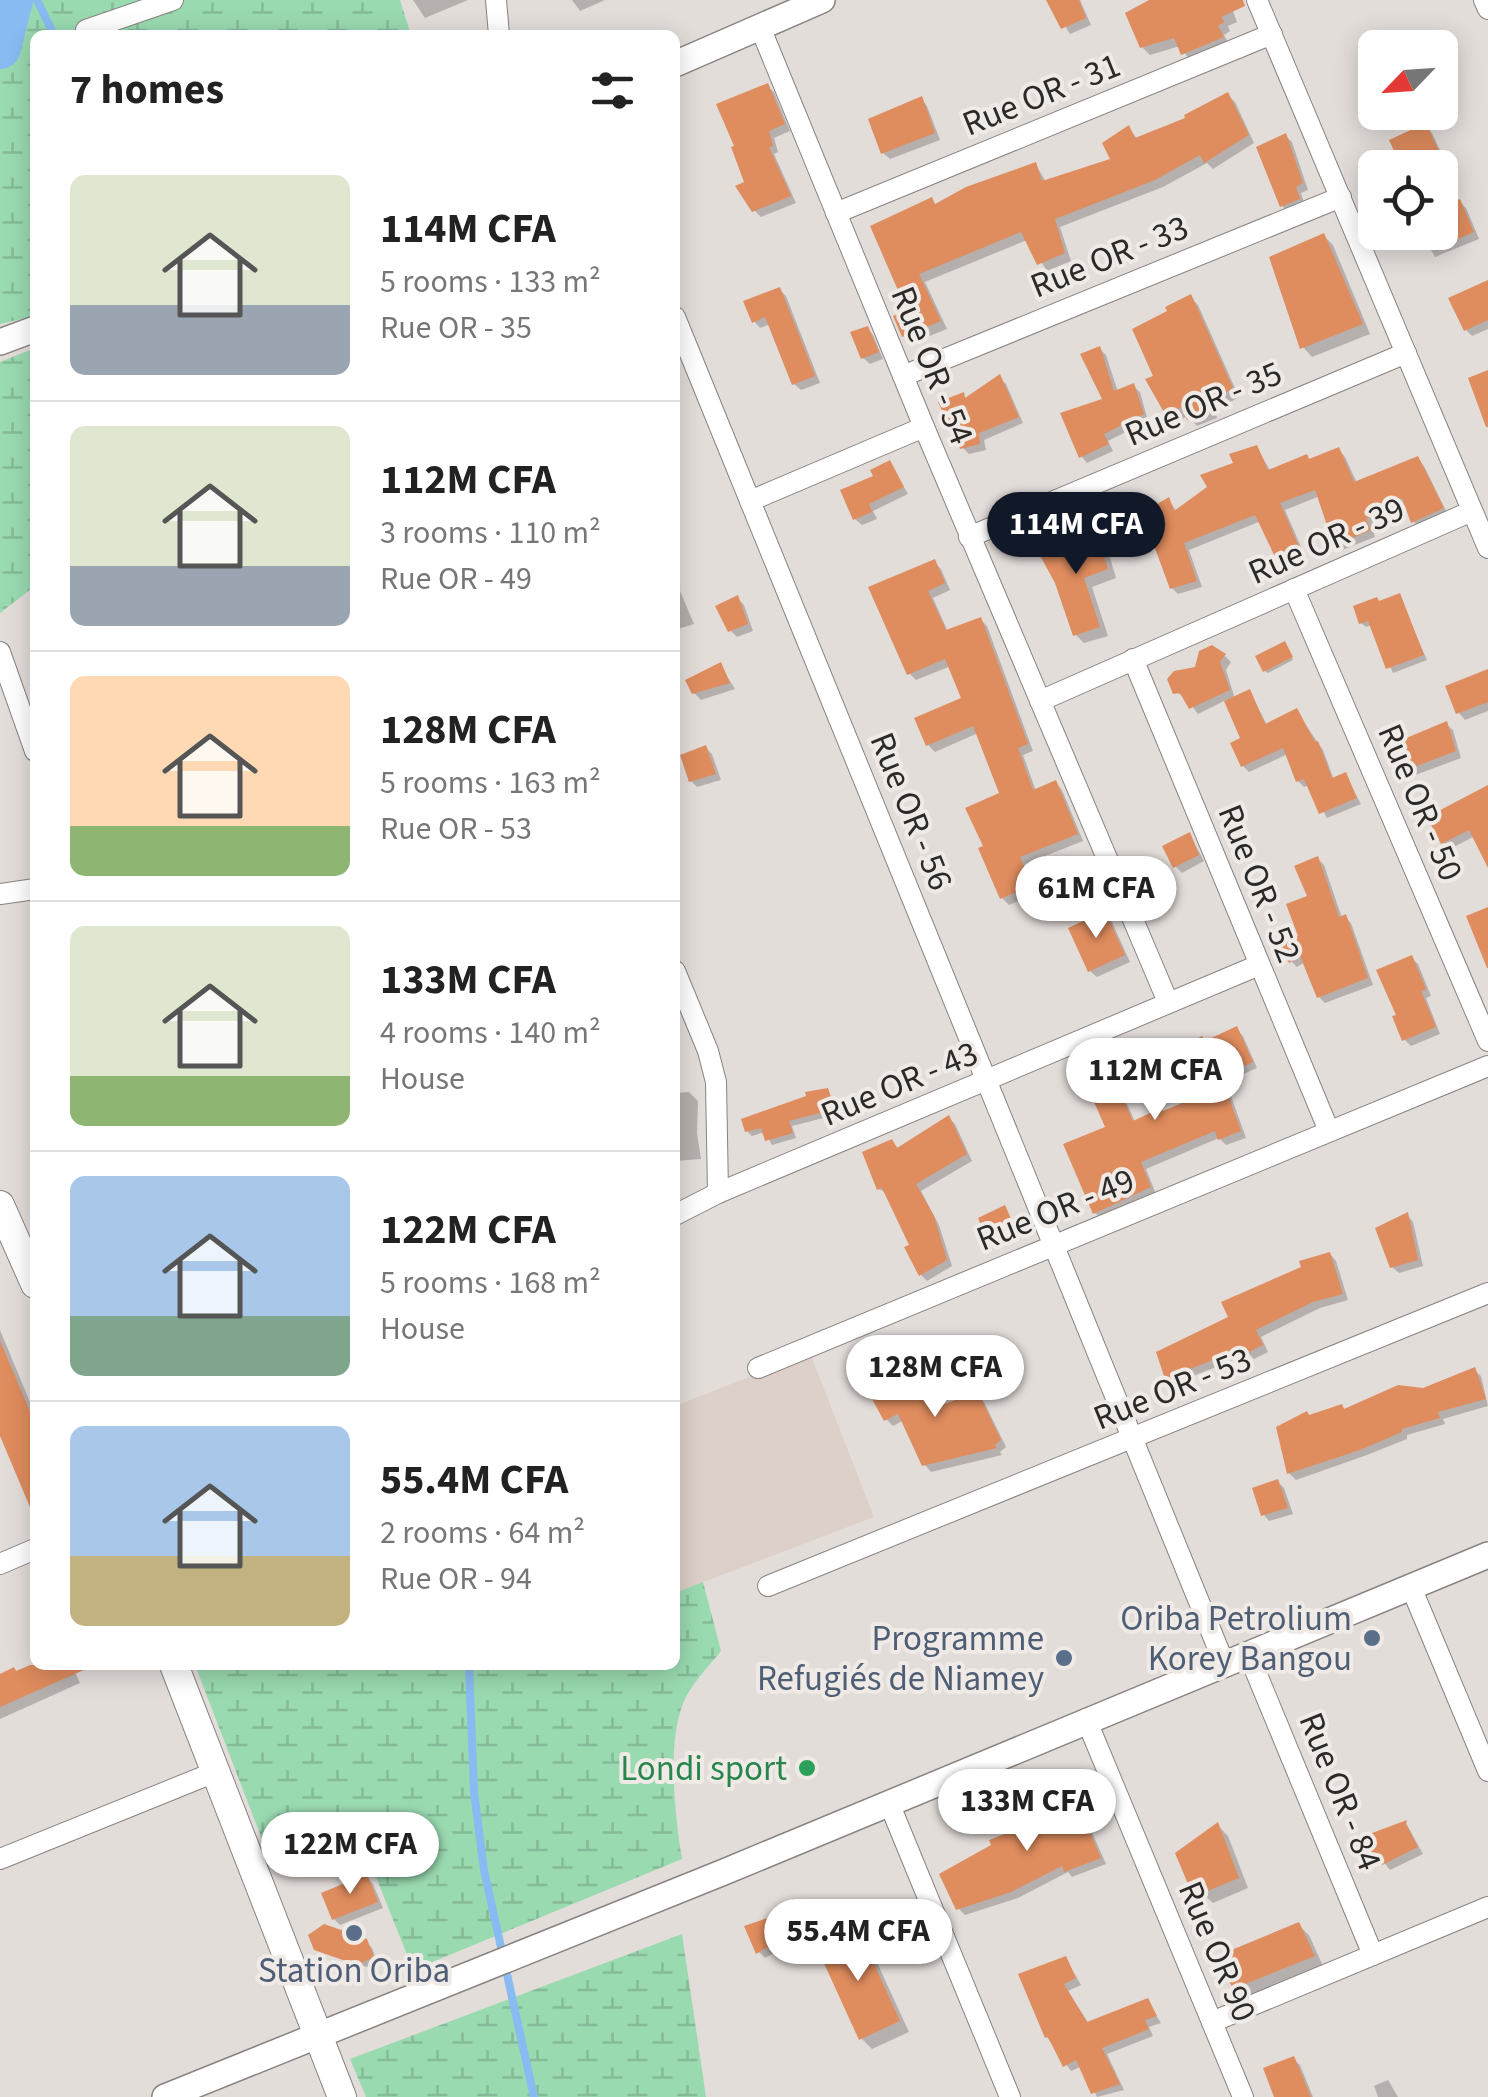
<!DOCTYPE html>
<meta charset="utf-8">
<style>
body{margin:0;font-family:"Source Sans 3",sans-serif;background:#f2f2f2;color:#222;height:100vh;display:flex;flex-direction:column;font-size:38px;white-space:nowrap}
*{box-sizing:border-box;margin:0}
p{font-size:32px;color:#767676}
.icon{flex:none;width:55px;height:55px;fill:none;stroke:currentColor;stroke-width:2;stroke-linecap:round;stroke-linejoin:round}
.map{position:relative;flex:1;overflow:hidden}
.side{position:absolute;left:30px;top:30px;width:650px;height:1640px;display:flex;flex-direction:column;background:#fff;border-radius:15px;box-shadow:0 5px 25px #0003}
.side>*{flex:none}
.needle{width:65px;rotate:245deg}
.tools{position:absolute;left:1358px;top:30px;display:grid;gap:20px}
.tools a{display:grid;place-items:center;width:100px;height:100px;border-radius:15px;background:#fff;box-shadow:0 5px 25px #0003;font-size:50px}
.price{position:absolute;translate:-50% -85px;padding:0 22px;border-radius:35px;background:#fff;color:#222;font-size:32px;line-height:65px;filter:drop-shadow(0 2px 5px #0008)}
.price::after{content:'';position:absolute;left:50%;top:60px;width:30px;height:22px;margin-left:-15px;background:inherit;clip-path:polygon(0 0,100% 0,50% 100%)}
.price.active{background:#111827;color:#fff}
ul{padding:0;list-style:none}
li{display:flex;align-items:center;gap:30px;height:250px;padding:0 40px}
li+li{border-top:2px solid #e0e0e0}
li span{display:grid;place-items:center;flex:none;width:280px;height:200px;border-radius:15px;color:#555}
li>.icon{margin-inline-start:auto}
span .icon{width:120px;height:120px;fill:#fffc;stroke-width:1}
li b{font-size:42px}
h2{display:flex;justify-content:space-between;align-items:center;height:120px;padding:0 40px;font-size:42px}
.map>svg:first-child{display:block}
</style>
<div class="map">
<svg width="1488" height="2097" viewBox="0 0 1488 2097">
<defs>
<pattern id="wetland-marsh" width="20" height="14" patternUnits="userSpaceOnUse" patternTransform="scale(2.5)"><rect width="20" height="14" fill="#9adab1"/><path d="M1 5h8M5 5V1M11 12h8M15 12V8" fill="none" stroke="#85bb98"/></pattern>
</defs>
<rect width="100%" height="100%" fill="#e3ddda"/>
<polygon fill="#ddd0c9" points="810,1353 874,1517 675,1593 675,1406"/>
<g fill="url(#wetland-marsh)">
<polygon points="0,0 400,0 411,35 35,35 35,316 0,324"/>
<polygon points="35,348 35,586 0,613 0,362"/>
<path d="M703 1582 721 1651C710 1665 696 1679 687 1695 665 1735 675 1815 682 1859L413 1970 353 1819 268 1855 195 1665H675V1593Z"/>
<polygon points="682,1934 706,2097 366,2097 350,2059"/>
</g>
<g fill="#0003">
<polygon points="413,0 468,0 425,18"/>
<polygon points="572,0 605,0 580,11"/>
<polygon points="1049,0 1080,0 1091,25 1070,34"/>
<polygon points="1154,0 1229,0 1237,22 1228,26 1230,31 1224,35 1230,46 1191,62 1180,46 1150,55 1142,47"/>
<polygon points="767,86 774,92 790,131 774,138 778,152 774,154 796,203 761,217 754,210 737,148"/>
<polygon points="1227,95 1235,102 1254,143 1213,169 1207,163 1163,187 1060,227 1071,261 1047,271 1027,240 925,282 947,329 912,343 904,336 910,312 873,228 937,206 1036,165 1046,182 1114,161 1129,128 1138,140 1188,120"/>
<polygon points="921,99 927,106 940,140 890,159 883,153"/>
<polygon points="1426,126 1432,133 1447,165 1440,169 1404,168"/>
<polygon points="1286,136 1292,142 1308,190 1301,193 1305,206 1288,212 1282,206"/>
<polygon points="1459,202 1466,208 1479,239 1435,257 1421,232 1440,232 1440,210"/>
<polygon points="1324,236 1333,245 1370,334 1312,357 1303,347"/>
<polygon points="1488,282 1488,329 1472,336 1466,330"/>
<polygon points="780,290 786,296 820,383 801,390 794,384 771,324 760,328 754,321"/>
<polygon points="1190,297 1198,305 1239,397 1215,411 1217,418 1197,426 1188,416 1176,422 1168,414 1157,378"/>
<polygon points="867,328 873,335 883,359 870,364 863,358"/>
<polygon points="1100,349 1106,355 1118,392 1133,386 1140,392 1148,421 1108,441 1113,451 1087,463 1081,456 1106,401"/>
<polygon points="999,378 1006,384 1023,423 984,440 986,450 969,454 962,447 963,395 968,400"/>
<polygon points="1257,448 1271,472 1339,450 1345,457 1357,483 1418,459 1424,466 1448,515 1420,528 1413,521 1407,504 1371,526 1375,537 1342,550 1336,544 1320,496 1285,510 1305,556 1284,564 1278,558 1261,521 1189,550 1202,587 1178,594 1172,588 1169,500 1177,512"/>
<polygon points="890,463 908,494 873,511 877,519 862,525 855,519 877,478"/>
<polygon points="1096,532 1105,541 1116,578 1092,587 1108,636 1084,643 1075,634 1058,582"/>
<polygon points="934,562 941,569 950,590 933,598 948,632 980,619 987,626 1033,751 1023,755 1036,791 1056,783 1062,790 1083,841 1025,864 1037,893 1009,905 1002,898 986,848 1002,794 978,733 935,752 928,745 965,699 951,666 916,680 909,673"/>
<polygon points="675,579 694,624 675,630"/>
<polygon points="1399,596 1427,660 1393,673 1372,625 1366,627 1361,623 1380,604"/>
<polygon points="737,598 744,605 753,631 737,637 730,630"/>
<polygon points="1287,647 1293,660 1268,673 1265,671"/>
<polygon points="1225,656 1231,662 1226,670 1235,699 1250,692 1267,725 1296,711 1323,750 1334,780 1345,775 1361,804 1327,818 1309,785 1304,787 1298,781 1288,754 1249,772 1243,766 1244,739 1226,700 1198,714 1186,698 1176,692 1197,669"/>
<polygon points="720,665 735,689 701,700 694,693"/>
<polygon points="1488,677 1488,711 1465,720 1459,713 1448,687"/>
<polygon points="1446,724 1453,730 1461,758 1410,777 1404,770"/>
<polygon points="706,748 712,754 721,780 697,787 691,781"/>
<polygon points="1488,801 1488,849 1475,836 1450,849 1443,843"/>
<polygon points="1190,835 1204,861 1182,873 1175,866"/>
<polygon points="1318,859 1324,865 1342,918 1345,917 1351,923 1373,985 1325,1003 1319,997 1305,962 1297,967 1291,961 1301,937"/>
<polygon points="1104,914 1111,920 1130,962 1097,977 1090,971"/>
<polygon points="1411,958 1418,964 1431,996 1426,998 1440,1034 1411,1046 1404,1039"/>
<polygon points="1236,1029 1243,1036 1257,1068 1226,1082 1246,1138 1226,1145 1219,1138 1146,1169 1156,1194 1102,1219 1095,1213 1067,1145 1109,1128 1109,1070 1115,1077 1135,1122 1163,1114 1205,1097 1206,1043"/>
<polygon points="827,1090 839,1114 792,1126 796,1138 772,1145 765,1132 752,1136 747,1131"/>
<polygon points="689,1092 698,1101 697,1133 701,1159 675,1161 675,1093"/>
<polygon points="949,1118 955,1124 972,1161 921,1191 939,1225 952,1266 927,1281 921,1275 913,1247 888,1194 879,1189 892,1142 899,1149"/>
<polygon points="1004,1208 1020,1237 998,1249 981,1219"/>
<polygon points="1407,1215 1413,1222 1423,1266 1399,1273 1392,1267"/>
<polygon points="1330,1254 1336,1261 1348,1300 1320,1308 1261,1337 1268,1352 1254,1359 1249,1354 1173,1384 1167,1378 1231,1318"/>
<polygon points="0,1330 35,1414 35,1504 0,1429"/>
<polygon points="1474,1370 1481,1376 1488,1406 1443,1419 1445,1424 1407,1435 1407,1439 1367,1455 1296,1480 1289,1473 1309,1417 1424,1391"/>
<polygon points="906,1372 932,1411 977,1395 984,1402 1006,1447 1000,1452 1002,1455 931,1472 925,1465 904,1420 893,1426 886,1419"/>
<polygon points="1278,1482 1284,1488 1293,1514 1269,1521 1263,1514"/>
<polygon points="37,1665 72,1665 80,1683 0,1719 0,1676"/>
<polygon points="1100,1793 1112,1812 1087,1821 1106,1864 1072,1877 1068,1872 1018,1898 965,1915 959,1909 1043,1822"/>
<polygon points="1406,1823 1423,1854 1390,1870 1380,1857 1374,1863 1360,1841"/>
<polygon points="1218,1826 1228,1836 1248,1888 1213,1903 1190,1882"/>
<polygon points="367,1877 373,1884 383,1908 340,1925 334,1919"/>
<polygon points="775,1918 791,1944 765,1958 759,1952"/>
<polygon points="1298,1925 1309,1935 1323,1966 1245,1997 1235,1987"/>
<polygon points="858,1932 868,1943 909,2032 872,2049 862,2039"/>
<polygon points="365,1941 372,1948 378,1964 369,1968 317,1948"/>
<polygon points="1066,1959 1081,1985 1068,1991 1089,2024 1147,2001 1161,2023 1149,2027 1153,2036 1107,2054 1124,2090 1097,2097 1082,2066 1071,2071 1047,2037"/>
<polygon points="1293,2059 1300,2065 1313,2097 1277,2097"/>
<polygon points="1388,2080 1398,2097 1378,2097 1374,2086"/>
</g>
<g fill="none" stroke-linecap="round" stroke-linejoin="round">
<g stroke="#88bbf1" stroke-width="8">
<polyline points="37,0 54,35"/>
<polyline points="469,1665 474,1792 484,1870 534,2097"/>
</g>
<polyline stroke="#88bbf1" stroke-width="42" points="0,48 12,0"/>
</g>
<g fill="#df8c5e">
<polygon points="1046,0 1079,0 1086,18 1061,29"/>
<polygon points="1149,0 1243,0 1245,6 1221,17 1224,22 1218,26 1224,37 1181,55 1174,38 1140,48 1125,13"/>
<polygon points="768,83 785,124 769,131 773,146 769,147 791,196 752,212 735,186 744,182 731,147 734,146 716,104"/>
<polygon points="1228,92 1249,135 1204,163 1200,155 1155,180 1055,219 1065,253 1037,265 1021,232 919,274 941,321 902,337 893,316 907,311 870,226 932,197 935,204 966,187 1036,162 1042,181 1110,159 1102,143 1129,125 1135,138 1185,118 1184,115"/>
<polygon points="922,96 935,133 881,154 868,119"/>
<polygon points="1426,123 1442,158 1423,168 1402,168 1389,140"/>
<polygon points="1286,133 1303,183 1296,187 1300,199 1280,207 1256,147"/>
<polygon points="1460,199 1474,232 1440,247 1440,207"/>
<polygon points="1324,233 1363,324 1300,349 1269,257"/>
<polygon points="1488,280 1488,320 1464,331 1448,298"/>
<polygon points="780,287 815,376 792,385 765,317 752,323 743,301"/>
<polygon points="1191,294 1233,388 1209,403 1210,409 1187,420 1182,407 1166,416 1145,379 1153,376 1132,329 1167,311 1165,307"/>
<polygon points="868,326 879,352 861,359 850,332"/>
<polygon points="1100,346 1114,391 1134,383 1144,414 1104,434 1109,444 1079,458 1060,413 1102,399 1080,354"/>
<polygon points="1488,370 1488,427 1486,427 1468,378"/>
<polygon points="1000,374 1019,417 979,433 980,444 960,449 938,402 964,392 965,398"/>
<polygon points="1257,445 1268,470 1307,454 1309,459 1339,447 1354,482 1418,456 1444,508 1411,523 1402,498 1366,519 1371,530 1334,546 1315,490 1280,503 1300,549 1276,559 1255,515 1184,543 1197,581 1170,589 1142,513 1169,497 1174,511 1207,487 1200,475 1233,463 1229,454"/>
<polygon points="890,460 904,487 869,504 872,512 853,520 840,490 873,476 870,470"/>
<polygon points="1096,529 1108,569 1084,578 1100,627 1073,636 1055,583 1037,550"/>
<polygon points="935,559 945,583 928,591 946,630 981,617 1028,744 1018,748 1033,790 1056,780 1078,834 1020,857 1032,885 1000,899 978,848 983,846 965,808 999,793 973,726 926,746 914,718 961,698 945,659 907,675 868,587"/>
<polygon points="1400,593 1424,655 1386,669 1368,621 1359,624 1353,606 1377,597 1379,601"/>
<polygon points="738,595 748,624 728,632 715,606"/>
<polygon points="1285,641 1293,657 1263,672 1255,656"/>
<polygon points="1212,645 1226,654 1220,662 1230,690 1189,709 1180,693 1173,694 1167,679 1174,671 1195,667 1199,651"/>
<polygon points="721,662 730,683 692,694 685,680"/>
<polygon points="1488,669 1488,702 1456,714 1445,686"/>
<polygon points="1250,689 1265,724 1297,708 1315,742 1318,741 1332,778 1346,772 1357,798 1319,814 1304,779 1296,782 1283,748 1241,767 1230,743 1240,738 1224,701"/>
<polygon points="1447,721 1456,751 1401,772 1392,744"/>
<polygon points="706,745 716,774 689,782 680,755"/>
<polygon points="1488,785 1488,868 1469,830 1441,844 1427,817"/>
<polygon points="1190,832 1199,855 1173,868 1162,846"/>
<polygon points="1318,856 1339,917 1346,914 1368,978 1317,998 1300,956 1289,963 1280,946 1298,936 1286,904 1307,896 1294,866"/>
<polygon points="1488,907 1488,968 1487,968 1466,916"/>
<polygon points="1105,911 1125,955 1088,972 1068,928"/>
<polygon points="1412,955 1426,989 1421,991 1436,1027 1402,1041 1392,1016 1396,1015 1376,970"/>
<polygon points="1237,1026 1253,1062 1221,1076 1241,1131 1218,1140 1215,1131 1141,1162 1151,1187 1093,1214 1063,1144 1105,1127 1084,1079 1109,1067 1133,1121 1161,1108 1163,1111 1201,1095 1178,1049 1202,1036 1205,1041"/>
<polygon points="828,1088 835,1109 789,1121 793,1133 765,1141 761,1128 745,1132 741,1119 806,1096 805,1092"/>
<polygon points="949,1115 967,1154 916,1184 934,1216 947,1260 919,1276 904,1247 909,1245 882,1188 877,1190 862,1152 892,1139 897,1148"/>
<polygon points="1005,1205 1016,1230 989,1244 978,1218"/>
<polygon points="1408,1212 1418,1260 1390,1268 1375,1228"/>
<polygon points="1330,1252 1343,1294 1313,1302 1256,1330 1263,1345 1245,1354 1243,1348 1165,1379 1156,1352 1228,1317 1221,1302 1301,1267 1299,1261"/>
<polygon points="0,1341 35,1423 35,1519 0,1436"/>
<polygon points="1475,1367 1486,1399 1438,1412 1440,1418 1402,1429 1402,1432 1360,1450 1287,1474 1276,1427 1307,1411 1309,1415 1342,1404 1344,1409 1398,1385 1423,1388"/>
<polygon points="907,1369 930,1409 978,1392 1001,1440 995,1445 997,1448 922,1466 898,1414 884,1421 865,1386"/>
<polygon points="1278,1479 1288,1508 1261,1516 1252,1488"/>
<polygon points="30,1665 95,1665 0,1707 0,1674 14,1667 16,1671"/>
<polygon points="1100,1790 1107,1805 1082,1814 1101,1858 1064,1872 1062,1866 1011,1892 956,1910 939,1874 991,1845 989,1840 1040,1820 1039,1810"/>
<polygon points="1407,1820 1406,1824 1418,1847 1382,1865 1374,1852 1366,1858 1356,1839"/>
<polygon points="1218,1822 1239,1878 1200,1894 1197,1879 1188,1884 1175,1853"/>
<polygon points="367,1874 378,1902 332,1920 321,1893"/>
<polygon points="776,1915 786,1937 756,1954 744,1926"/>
<polygon points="1299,1922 1315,1956 1233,1989 1217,1956"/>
<polygon points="324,1924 367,1939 374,1957 357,1965 314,1950 308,1935"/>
<polygon points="858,1929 900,2021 859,2040 817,1948"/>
<polygon points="1066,1956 1076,1978 1064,1984 1087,2022 1148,1998 1157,2016 1145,2020 1149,2029 1102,2048 1120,2084 1091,2094 1076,2060 1063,2067 1048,2037 1045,2038 1018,1974"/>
<polygon points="1294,2056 1311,2097 1274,2097 1263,2068"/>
</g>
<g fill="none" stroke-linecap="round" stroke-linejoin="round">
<defs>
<g id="minor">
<polyline points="496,0 499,35"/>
<polyline points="1257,0 1488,548"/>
<polyline points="1484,0 1488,9"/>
<polyline points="760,27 924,427 1168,1002"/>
<polyline points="86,30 173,0"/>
<polyline points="836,213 1272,34"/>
<polyline points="675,317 1224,1663"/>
<polyline points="903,376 1341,197"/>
<polyline points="750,501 924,427"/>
<polyline points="969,537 1406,353"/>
<polyline points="1294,589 1488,1041"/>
<polyline points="0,652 35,751"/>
<polyline points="1133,659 1329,1131"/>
<polyline points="1040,701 1472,511"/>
<polyline points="0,894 35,889"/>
<polyline points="675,971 708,1051 716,1082 718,1193"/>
<polyline points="675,1215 718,1193 1259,965"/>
<polyline points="758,1368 1488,1066"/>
<polyline points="0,1564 35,1549"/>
<polyline points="768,1586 1488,1293"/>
<polyline points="1411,1587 1488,1771"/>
<polyline points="1248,1653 1373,1955"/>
<polyline points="1086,1719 1243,2097"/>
<polyline points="889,1803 1010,2097"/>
<polyline points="0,1859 215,1772"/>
<polyline points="1212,2022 1488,1907"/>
</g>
<g id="tertiary">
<polyline points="675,64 822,0"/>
<polyline points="0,342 35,329"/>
<polyline points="165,2097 724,1872 1488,1555"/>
</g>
<g id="secondary">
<polyline points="0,1205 35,1284"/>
<polyline points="174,1665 342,2097"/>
</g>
</defs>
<use href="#minor" stroke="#898381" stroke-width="22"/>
<use href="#tertiary" stroke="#898381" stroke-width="28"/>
<use href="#secondary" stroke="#898381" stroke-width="30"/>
<use href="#minor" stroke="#fff" stroke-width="20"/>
<use href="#tertiary" stroke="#fff" stroke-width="25"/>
<use href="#secondary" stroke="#fff" stroke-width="28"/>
</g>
<g fill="#5c6f8a" stroke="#f0eae7" stroke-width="4">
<circle cx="1372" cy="1638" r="10"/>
<circle cx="1064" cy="1658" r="10"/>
<circle cx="354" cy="1933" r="10"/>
</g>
<circle fill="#2e9e5b" stroke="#f0eae7" stroke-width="4" cx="807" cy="1768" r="10"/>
<g text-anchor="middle" stroke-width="8" stroke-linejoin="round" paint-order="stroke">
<g font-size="35" fill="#2c2a29" stroke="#f0eae7">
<text transform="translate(1041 94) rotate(-22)" y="12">Rue OR - 31</text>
<text transform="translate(1109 256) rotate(-22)" y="12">Rue OR - 33</text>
<text transform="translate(933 365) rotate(68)" y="12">Rue OR - 54</text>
<text transform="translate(1203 403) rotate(-23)" y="12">Rue OR - 35</text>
<text transform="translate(1326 540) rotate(-24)" y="12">Rue OR - 39</text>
<text transform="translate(1421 802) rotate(67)" y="12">Rue OR - 50</text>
<text transform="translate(912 811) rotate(68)" y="12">Rue OR - 56</text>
<text transform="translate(1260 883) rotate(68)" y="12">Rue OR - 52</text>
<text transform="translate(899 1083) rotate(-23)" y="12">Rue OR - 43</text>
<text transform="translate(1055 1209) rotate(-22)" y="12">Rue OR - 49</text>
<text transform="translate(1172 1388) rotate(-22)" y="12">Rue OR - 53</text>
<text transform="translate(1341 1791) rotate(68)" y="12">Rue OR - 84</text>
<text transform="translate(1218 1951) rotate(67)" y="12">Rue OR 90</text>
</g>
<g font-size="35" fill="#4e5e75" stroke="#f0eae7" text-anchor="end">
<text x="1352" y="1630">Oriba Petrolium<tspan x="1352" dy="40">Korey Bangou</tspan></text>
<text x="1044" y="1650">Programme<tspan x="1044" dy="40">Refugiés de Niamey</tspan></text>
<text x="354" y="1982" text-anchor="middle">Station Oriba</text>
</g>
<g font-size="35" fill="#27864d" stroke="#f0eae7" text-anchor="end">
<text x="787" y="1780">Londi sport</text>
</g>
</g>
</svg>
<div class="tools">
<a><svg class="needle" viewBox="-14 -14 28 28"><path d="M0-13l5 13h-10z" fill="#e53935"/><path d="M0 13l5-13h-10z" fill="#767676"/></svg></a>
<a><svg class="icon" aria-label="locate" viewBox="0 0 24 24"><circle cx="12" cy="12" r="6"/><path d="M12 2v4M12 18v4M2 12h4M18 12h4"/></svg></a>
</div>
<b class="price active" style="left:1076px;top:577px">114M CFA</b>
<b class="price" style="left:1096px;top:941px">61M CFA</b>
<b class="price" style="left:1155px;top:1123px">112M CFA</b>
<b class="price" style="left:935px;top:1420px">128M CFA</b>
<b class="price" style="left:1027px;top:1854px">133M CFA</b>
<b class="price" style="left:350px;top:1897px">122M CFA</b>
<b class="price" style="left:858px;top:1984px">55.4M CFA</b>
<section class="side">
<h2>7 homes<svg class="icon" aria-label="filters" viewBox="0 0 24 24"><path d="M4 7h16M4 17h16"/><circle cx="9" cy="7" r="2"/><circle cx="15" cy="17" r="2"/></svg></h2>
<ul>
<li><span style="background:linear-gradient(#dfe7d0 65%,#9aa5b1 0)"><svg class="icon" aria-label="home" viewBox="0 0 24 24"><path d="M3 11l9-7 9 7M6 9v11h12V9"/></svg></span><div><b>114M CFA</b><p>5 rooms · 133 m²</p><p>Rue OR - 35</p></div></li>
<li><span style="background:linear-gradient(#dfe7d0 70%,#9aa5b1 0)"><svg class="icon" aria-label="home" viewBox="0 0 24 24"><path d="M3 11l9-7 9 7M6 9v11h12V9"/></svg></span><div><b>112M CFA</b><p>3 rooms · 110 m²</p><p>Rue OR - 49</p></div></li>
<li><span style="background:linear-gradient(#ffd9b3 75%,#8fb573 0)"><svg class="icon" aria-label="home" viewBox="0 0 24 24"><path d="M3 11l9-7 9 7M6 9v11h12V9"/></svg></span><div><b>128M CFA</b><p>5 rooms · 163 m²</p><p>Rue OR - 53</p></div></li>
<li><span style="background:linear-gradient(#dfe7d0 75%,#8fb573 0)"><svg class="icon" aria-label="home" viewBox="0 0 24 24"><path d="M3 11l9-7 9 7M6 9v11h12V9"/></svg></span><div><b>133M CFA</b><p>4 rooms · 140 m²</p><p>House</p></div></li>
<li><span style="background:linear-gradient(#a9c7e8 70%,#7fa58c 0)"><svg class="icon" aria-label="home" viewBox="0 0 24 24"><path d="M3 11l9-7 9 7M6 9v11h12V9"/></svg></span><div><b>122M CFA</b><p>5 rooms · 168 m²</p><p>House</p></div></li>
<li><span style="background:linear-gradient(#a9c7e8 65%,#c2b280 0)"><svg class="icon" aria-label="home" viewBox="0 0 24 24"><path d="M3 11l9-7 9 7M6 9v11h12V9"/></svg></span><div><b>55.4M CFA</b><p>2 rooms · 64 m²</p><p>Rue OR - 94</p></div></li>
</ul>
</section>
</div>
